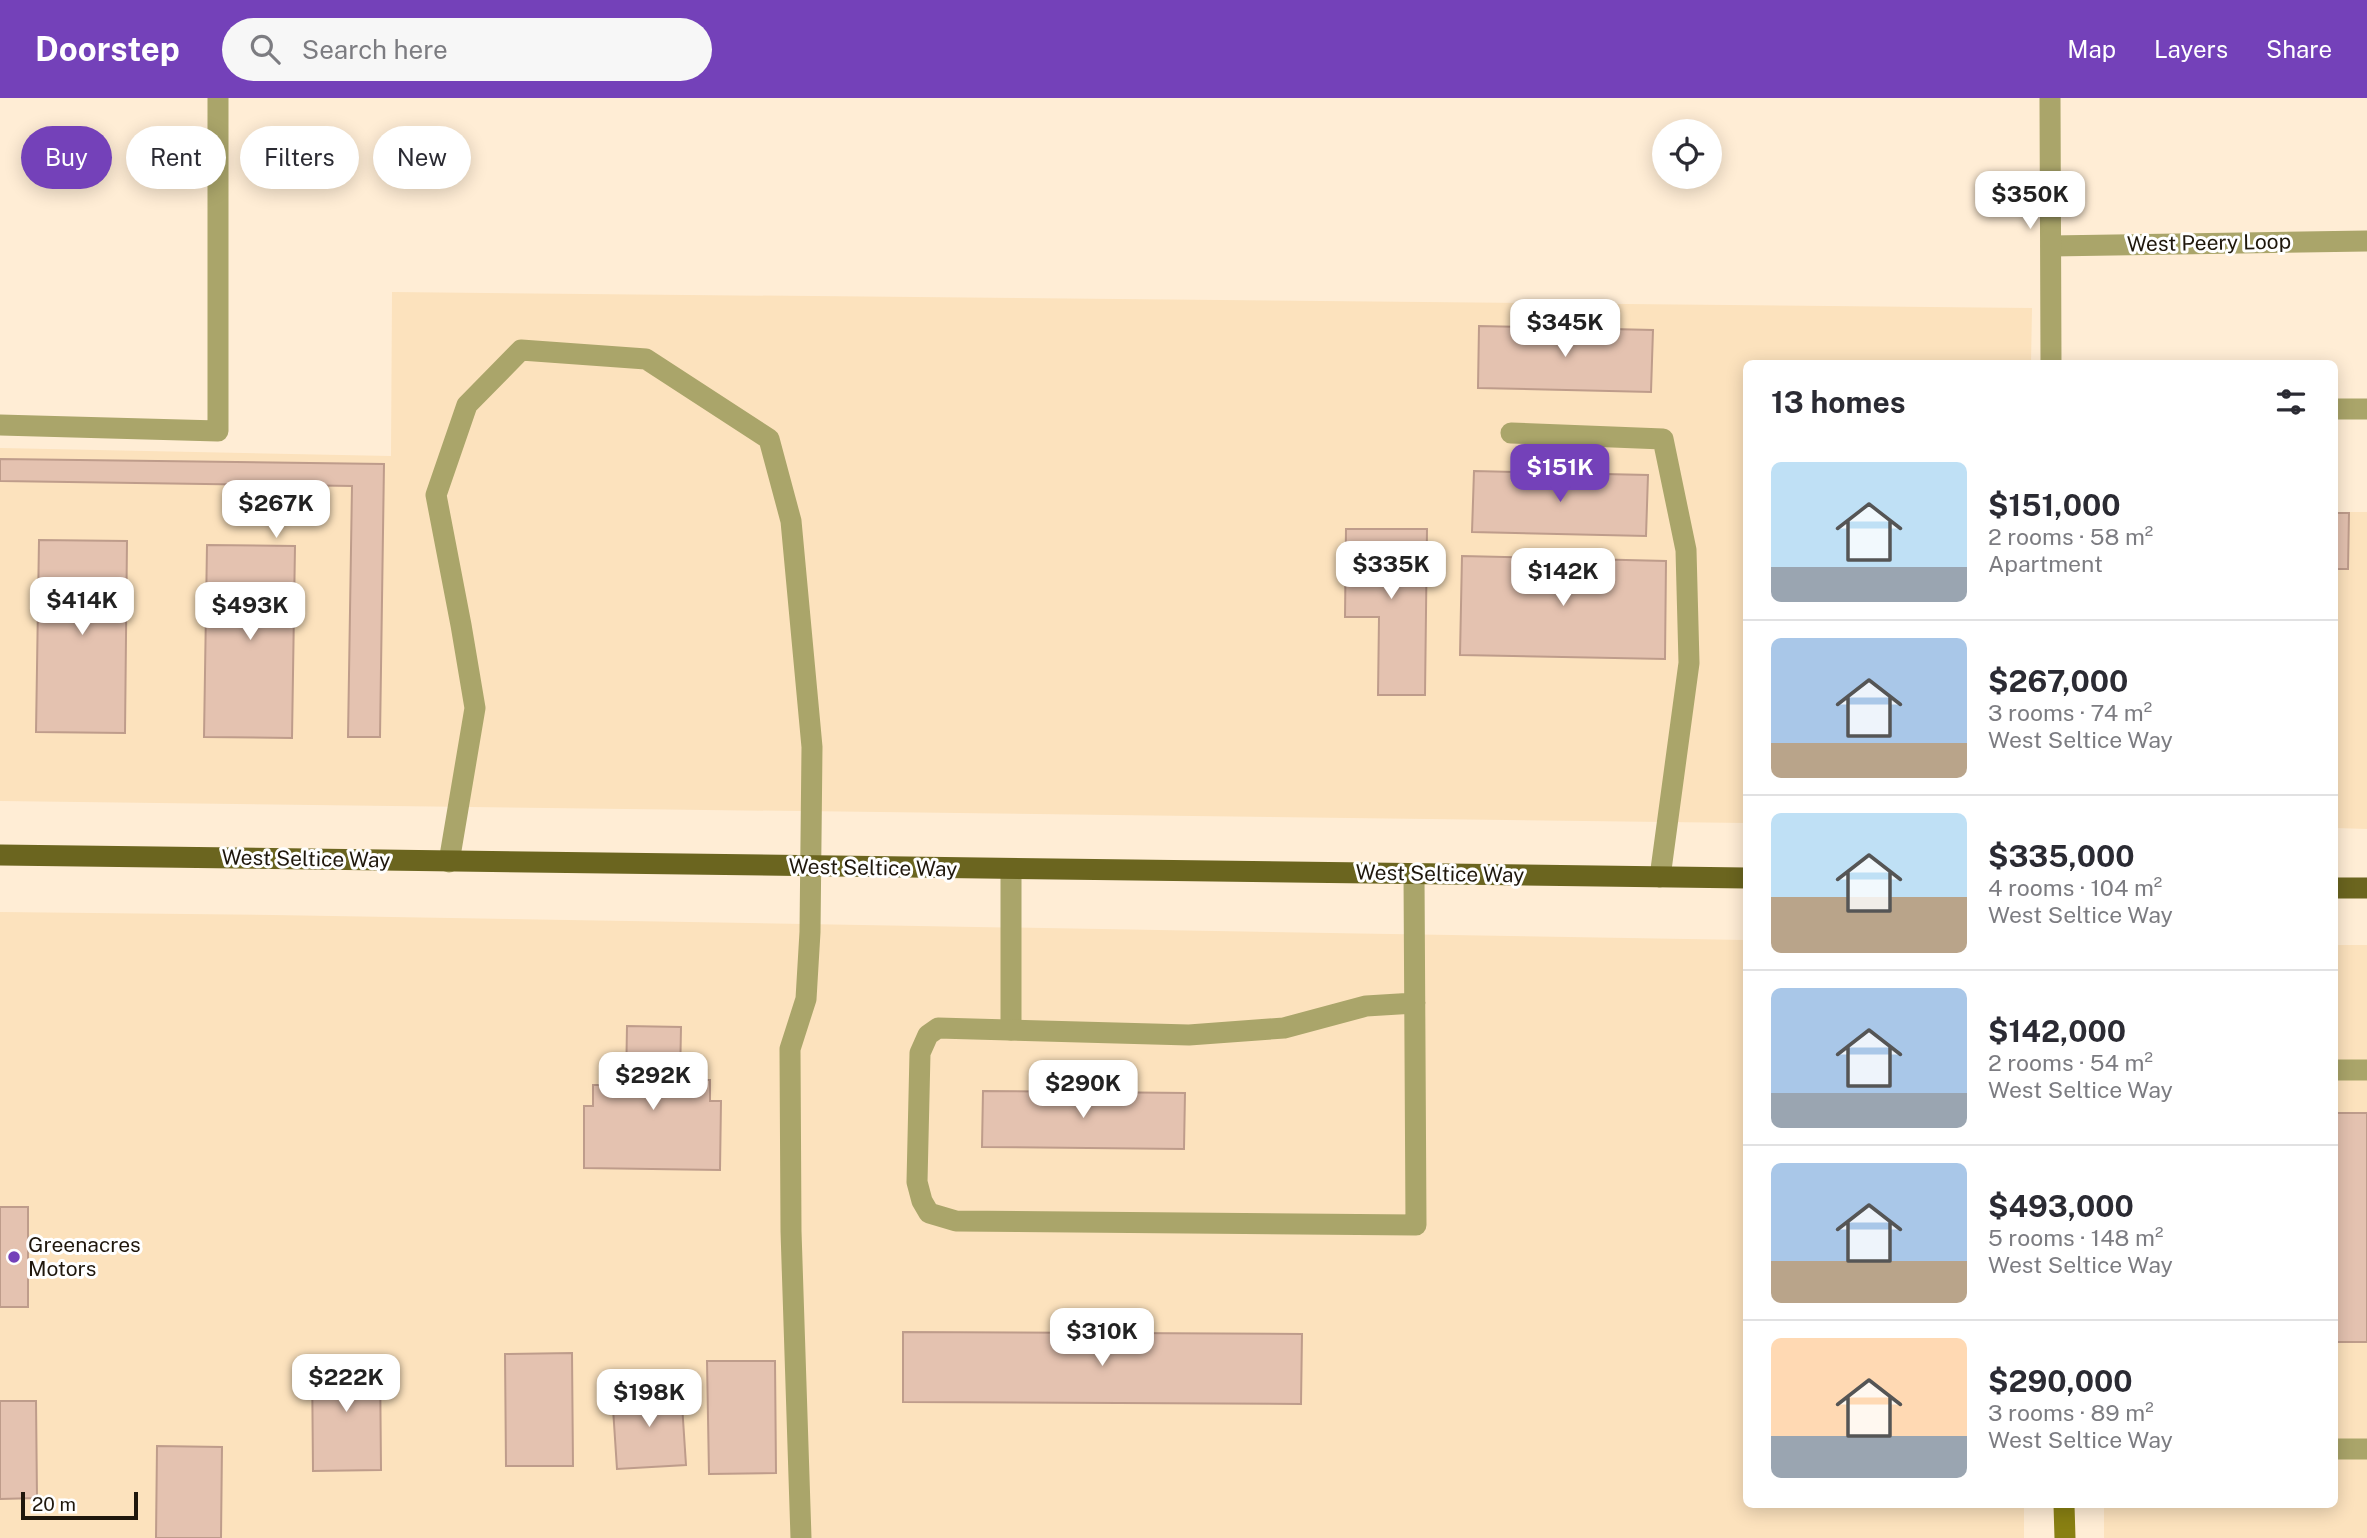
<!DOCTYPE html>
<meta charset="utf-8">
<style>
body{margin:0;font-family:"Public Sans",sans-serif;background:#f7f7f7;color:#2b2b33;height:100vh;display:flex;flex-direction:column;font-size:26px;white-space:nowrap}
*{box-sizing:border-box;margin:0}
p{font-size:23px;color:#7c7c81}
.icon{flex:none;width:38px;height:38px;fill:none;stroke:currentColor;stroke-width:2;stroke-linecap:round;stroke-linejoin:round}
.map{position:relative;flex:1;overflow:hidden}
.details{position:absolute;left:1743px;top:262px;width:595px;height:1148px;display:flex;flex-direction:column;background:#fff;border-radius:10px;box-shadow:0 4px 18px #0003}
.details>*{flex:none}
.banner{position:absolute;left:21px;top:28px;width:665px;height:63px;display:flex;gap:14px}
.controls{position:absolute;left:1652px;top:21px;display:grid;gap:14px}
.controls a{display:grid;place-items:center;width:70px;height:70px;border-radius:50%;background:#fff;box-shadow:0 4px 18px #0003;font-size:35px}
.scale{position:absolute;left:21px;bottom:18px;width:117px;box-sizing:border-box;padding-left:7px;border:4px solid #1f170c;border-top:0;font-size:19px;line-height:24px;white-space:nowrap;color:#1f170c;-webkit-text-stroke:5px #fff;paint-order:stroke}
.price{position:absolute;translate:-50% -60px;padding:0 16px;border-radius:14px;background:#fff;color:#222;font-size:23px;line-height:46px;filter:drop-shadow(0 2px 4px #0008)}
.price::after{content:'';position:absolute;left:50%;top:42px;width:21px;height:16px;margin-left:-10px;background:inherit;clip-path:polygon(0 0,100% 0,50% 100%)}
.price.on{background:#7441b9;color:#fff}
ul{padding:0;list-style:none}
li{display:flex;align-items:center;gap:21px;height:175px;padding:0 28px}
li+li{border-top:2px solid #e1e1e2}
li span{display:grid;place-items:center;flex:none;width:196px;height:140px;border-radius:10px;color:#555}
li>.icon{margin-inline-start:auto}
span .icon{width:84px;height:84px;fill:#fffc;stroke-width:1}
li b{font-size:30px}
h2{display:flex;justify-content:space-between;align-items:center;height:84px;padding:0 28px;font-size:30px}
.tag{padding:0 24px;border-radius:32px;background:#fff;box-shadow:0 4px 18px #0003;font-size:24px;line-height:63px}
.tag.on{background:#7441b9;color:#fff}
header{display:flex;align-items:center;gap:42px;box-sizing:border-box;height:98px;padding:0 35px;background:#7441b9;color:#fff}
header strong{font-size:33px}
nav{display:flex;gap:38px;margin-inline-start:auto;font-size:24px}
.search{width:490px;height:63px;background:#f7f7f7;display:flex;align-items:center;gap:18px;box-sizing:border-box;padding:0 24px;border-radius:38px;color:#7c7c81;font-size:26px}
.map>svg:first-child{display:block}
</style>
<header>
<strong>Doorstep</strong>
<div class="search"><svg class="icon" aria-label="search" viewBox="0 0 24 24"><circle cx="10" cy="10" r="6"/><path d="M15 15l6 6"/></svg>Search here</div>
<nav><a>Map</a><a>Layers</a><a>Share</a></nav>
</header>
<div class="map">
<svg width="2367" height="1440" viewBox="0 0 2367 1440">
<rect width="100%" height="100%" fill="#ffedd5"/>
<g fill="#fce2bd">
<polygon points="392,194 2032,210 2031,266 1746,266 1746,725 0,703 0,350 391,358"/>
<polygon points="2334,414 2367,414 2367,731 2335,730"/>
<polygon points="0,814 273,817 1746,842 1746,1407 2024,1407 2024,1440 0,1440"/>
<polygon points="2335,847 2367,847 2367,1440 2104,1440 2104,1407 2334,1407"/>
</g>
<g fill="#e4c2b0" stroke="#be9c8b" stroke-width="2">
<polygon points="1479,228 1653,232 1651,294 1478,290"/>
<polygon points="0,361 384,366 380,639 348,639 352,388 0,383"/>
<polygon points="1474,373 1648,377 1646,438 1472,434"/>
<polygon points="2334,415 2349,415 2348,471 2334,471"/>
<polygon points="1346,431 1427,431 1425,597 1378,597 1379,519 1345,519"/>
<polygon points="39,442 127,443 125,635 36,634"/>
<polygon points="207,447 295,448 292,640 204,639"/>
<polygon points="1462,458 1666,463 1665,561 1460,557"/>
<polygon points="627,928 681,929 680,982 710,982 710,1003 721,1003 720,1072 584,1070 584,1008 593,1008 593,987 626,987"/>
<polygon points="983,993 1185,995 1184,1051 982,1049"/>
<rect x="2334" y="1015" width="33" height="229"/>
<rect x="0" y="1109" width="28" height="100"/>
<polygon points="903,1234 1302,1236 1301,1306 903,1304"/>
<polygon points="572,1255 573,1368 506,1368 505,1256"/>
<polygon points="312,1260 380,1260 381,1372 313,1373"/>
<polygon points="707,1263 775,1263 776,1375 709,1376"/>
<polygon points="681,1291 686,1367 617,1371 612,1295"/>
<polygon points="0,1303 36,1303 37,1400 0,1401"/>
<polygon points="157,1348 222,1349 221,1440 156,1440"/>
</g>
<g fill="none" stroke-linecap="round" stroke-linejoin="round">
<g stroke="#aaa56a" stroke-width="21">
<polyline points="2051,148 2367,143"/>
<polyline points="2334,311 2367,311"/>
<polyline points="0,327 218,333 218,0"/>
<polyline points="1511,335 1663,341 1686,452 1689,565 1660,779"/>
<polyline points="449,764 475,610 461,527 436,397 467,307 521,252 646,261 769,341 791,423 812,649 810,834 806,901 790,951 791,1133 801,1440"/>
<polyline points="1011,771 1011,932"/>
<polyline points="1414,776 1416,1127 956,1123 929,1115 922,1103 917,1084 920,955 928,937 938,930 1189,937 1284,930 1366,908 1415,905"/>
<polyline points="2334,972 2367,972"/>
<polyline points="2334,1351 2367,1351"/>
</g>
<polyline stroke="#aaa56a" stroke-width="21" points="2050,0 2051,266"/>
<polyline stroke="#898012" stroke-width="21" points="2064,1407 2065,1440"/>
<g stroke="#6b651f" stroke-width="21">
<polyline points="0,757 1746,780"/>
<polyline points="2334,790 2367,790"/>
</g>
</g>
<circle fill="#7441b9" stroke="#fff" stroke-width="2.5" cx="14" cy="1159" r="7"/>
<g text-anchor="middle" stroke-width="6" stroke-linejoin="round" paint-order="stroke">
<g font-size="21" fill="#1f170c" stroke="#fff">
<text transform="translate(2209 145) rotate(-1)" y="7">West Peery Loop</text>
<text transform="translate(306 761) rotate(1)" y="7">West Seltice Way</text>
<text transform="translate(873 770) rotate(1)" y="7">West Seltice Way</text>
<text transform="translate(1440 776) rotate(1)" y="7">West Seltice Way</text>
</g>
<g font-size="21" fill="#1f170c" stroke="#fff" text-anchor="start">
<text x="28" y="1154">Greenacres<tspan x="28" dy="24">Motors</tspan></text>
</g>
</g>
</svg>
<div class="controls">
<a><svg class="icon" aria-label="locate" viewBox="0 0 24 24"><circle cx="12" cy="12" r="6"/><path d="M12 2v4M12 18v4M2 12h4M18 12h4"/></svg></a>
</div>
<div class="scale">20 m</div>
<b class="price" style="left:2030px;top:133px">$350K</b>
<b class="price" style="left:1565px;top:261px">$345K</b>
<b class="price on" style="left:1560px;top:406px">$151K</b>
<b class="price" style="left:276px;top:442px">$267K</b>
<b class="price" style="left:1391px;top:503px">$335K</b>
<b class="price" style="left:1563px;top:510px">$142K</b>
<b class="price" style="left:82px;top:539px">$414K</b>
<b class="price" style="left:250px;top:544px">$493K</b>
<b class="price" style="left:653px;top:1014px">$292K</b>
<b class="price" style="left:1083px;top:1022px">$290K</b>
<b class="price" style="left:1102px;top:1270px">$310K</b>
<b class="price" style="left:346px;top:1316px">$222K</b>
<b class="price" style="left:649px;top:1331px">$198K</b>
<div class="banner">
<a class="tag on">Buy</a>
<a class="tag">Rent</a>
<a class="tag">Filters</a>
<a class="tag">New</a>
</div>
<section class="details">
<h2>13 homes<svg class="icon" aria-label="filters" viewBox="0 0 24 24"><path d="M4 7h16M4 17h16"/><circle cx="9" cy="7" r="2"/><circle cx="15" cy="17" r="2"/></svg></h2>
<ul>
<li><span style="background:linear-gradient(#bfe0f5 75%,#9aa5b1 0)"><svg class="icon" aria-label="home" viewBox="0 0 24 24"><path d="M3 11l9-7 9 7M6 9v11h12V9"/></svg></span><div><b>$151,000</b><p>2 rooms · 58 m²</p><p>Apartment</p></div></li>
<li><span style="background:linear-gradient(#a9c7e8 75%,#b9a48a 0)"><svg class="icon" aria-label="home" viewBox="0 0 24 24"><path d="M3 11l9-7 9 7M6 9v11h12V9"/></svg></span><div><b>$267,000</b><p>3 rooms · 74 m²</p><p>West Seltice Way</p></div></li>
<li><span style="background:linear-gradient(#bfe0f5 60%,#b9a48a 0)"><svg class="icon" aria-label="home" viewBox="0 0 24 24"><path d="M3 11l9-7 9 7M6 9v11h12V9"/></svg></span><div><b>$335,000</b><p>4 rooms · 104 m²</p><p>West Seltice Way</p></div></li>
<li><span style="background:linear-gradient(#a9c7e8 75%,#9aa5b1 0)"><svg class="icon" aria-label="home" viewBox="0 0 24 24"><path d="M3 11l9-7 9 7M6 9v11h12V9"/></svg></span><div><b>$142,000</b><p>2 rooms · 54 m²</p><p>West Seltice Way</p></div></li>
<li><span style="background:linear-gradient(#a9c7e8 70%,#b9a48a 0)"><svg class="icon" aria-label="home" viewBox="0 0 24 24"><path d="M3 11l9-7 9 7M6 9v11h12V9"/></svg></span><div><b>$493,000</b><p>5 rooms · 148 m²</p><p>West Seltice Way</p></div></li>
<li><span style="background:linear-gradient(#ffd9b3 70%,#9aa5b1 0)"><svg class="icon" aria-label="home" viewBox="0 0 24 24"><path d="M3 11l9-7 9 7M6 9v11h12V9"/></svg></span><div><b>$290,000</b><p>3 rooms · 89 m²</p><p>West Seltice Way</p></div></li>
</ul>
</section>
</div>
